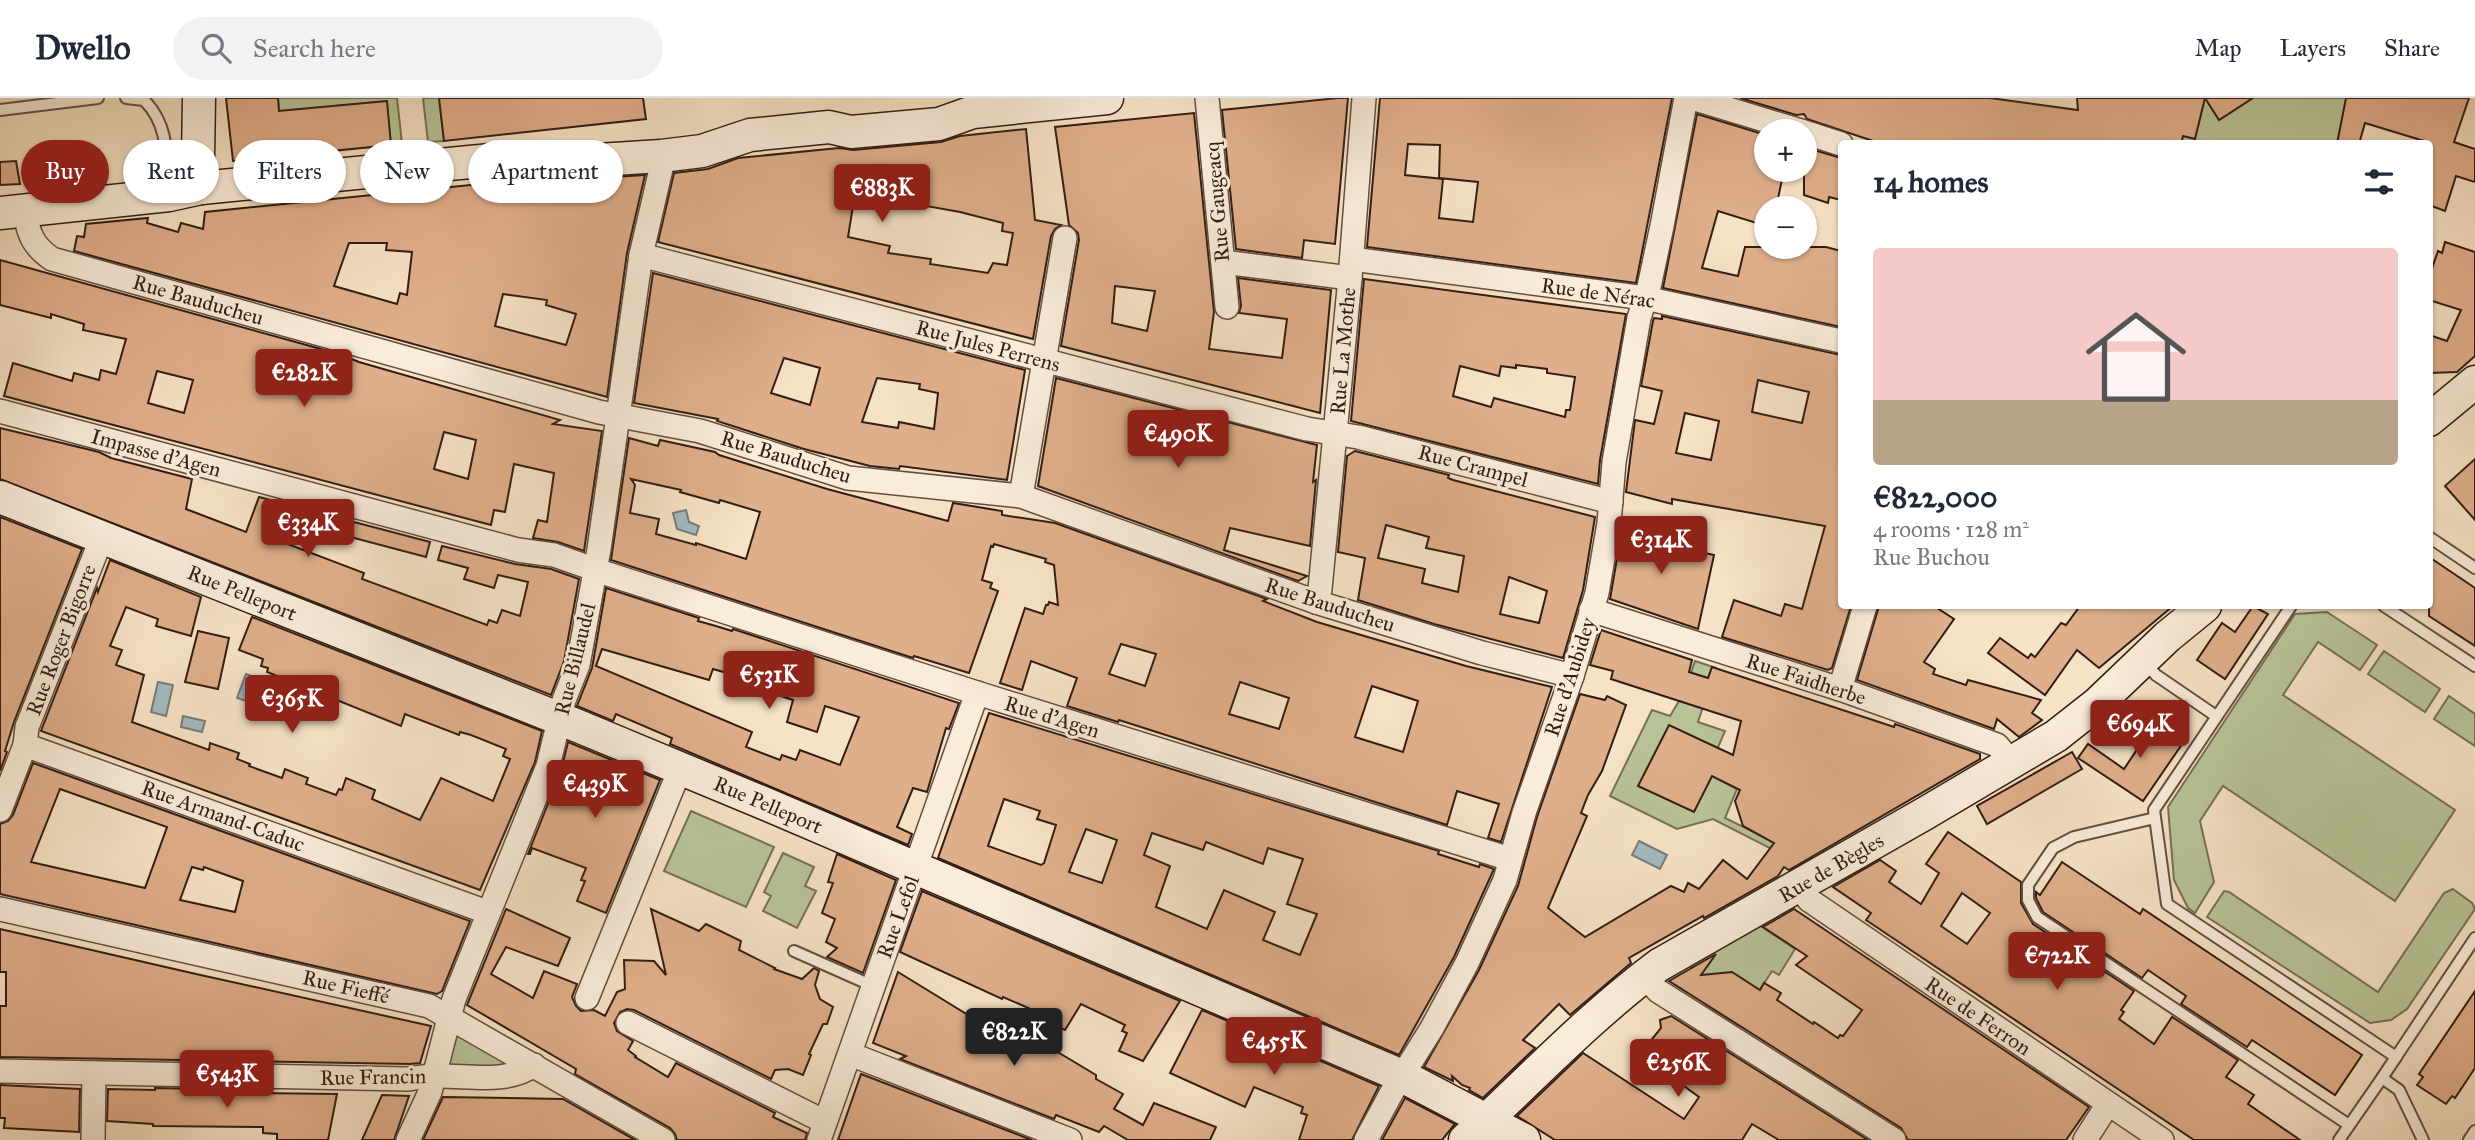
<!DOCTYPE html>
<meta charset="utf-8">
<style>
body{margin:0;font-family:"IM FELL Great Primer",serif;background:#f2f2f3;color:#1f2937;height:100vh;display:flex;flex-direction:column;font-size:26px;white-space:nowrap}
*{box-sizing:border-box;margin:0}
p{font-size:23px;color:#747a83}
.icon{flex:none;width:38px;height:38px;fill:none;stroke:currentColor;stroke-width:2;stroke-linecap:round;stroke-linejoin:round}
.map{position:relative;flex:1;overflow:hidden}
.details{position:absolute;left:1838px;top:42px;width:595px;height:469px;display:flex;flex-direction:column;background:#fff;border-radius:7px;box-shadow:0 2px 5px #0004}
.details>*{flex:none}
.guide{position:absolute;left:21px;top:42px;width:665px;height:63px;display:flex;gap:14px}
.buttons{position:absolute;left:1754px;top:21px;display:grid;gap:14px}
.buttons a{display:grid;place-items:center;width:63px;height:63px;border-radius:50%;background:#fff;box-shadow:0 2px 5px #0004;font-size:35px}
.price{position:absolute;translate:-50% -60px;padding:0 16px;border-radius:7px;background:#8f2418;color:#fff;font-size:23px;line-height:46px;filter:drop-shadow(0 2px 4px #0008)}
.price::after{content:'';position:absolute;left:50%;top:42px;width:21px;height:16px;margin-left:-10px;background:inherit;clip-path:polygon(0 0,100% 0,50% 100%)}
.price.active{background:#222;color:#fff}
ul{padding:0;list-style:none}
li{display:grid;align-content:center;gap:14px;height:371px;padding:0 35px}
li span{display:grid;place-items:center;height:217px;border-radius:7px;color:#555}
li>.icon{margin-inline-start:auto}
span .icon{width:126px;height:126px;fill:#fffc;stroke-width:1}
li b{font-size:30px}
h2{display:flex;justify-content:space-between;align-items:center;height:84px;padding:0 35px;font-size:30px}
.tag{padding:0 24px;border-radius:32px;background:#fff;box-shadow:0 2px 5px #0004;font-size:24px;line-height:63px}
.tag.active{background:#8f2418;color:#fff}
header{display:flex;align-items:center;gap:42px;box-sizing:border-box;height:98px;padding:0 35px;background:#fff;border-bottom:2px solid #e0e1e3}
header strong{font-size:33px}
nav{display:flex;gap:38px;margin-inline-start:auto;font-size:24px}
.search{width:490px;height:63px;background:#f2f2f3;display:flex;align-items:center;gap:18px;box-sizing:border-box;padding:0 24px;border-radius:38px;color:#747a83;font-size:26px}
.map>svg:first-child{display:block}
</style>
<header>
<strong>Dwello</strong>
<div class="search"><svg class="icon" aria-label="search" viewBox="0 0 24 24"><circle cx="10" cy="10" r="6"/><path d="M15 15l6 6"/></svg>Search here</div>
<nav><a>Map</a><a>Layers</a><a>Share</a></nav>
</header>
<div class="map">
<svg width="2475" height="1042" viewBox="0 0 2475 1042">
<rect width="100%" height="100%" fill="#f6e2c4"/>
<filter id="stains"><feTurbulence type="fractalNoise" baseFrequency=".00286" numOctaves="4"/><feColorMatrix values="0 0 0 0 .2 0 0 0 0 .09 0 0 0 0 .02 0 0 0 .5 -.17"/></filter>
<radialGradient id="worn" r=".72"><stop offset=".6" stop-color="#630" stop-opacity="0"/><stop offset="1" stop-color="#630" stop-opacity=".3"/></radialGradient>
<g fill="#b8c497" stroke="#767056" stroke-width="2">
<polygon points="278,0 397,0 402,46 391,47 386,3 279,13"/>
<polygon points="423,0 439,0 444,43 428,44"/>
<polygon points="2192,0 2347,0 2337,45 2181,46"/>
<polygon points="2327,514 2377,547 2360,572 2318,544 2283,597 2455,712 2395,803 2223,688 2200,723 2214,784 2195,815 2188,810 2174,782 2168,709 2295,516"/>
<polygon points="2384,553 2440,591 2425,614 2368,576"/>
<polygon points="1695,563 1716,570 1698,624 1725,633 1707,675 1737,691 1725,720 1809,761 1802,765 1777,756 1770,750 1713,721 1677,731 1610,698 1652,612 1670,618 1685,593"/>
<polygon points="2449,598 2475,616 2475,648 2434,621"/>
<polygon points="691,713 774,749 746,809 664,773"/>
<polygon points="783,755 814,769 805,788 816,793 797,830 763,813 771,798 764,794"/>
<polygon points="2453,791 2472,805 2475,811 2407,911 2391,922 2370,925 2207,819 2224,793 2229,794 2378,894 2444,795"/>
<polygon points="1759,827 1795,851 1779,877 1772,873 1738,927 1706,907 1718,887 1688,867"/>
<polygon points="456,933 509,961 503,969 444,971"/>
</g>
<g fill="#a3bac0" stroke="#767b7b" stroke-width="2">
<polygon points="686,412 689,424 699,428 696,437 677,431 673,415"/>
<polygon points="246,576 257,580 249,604 237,600"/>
<polygon points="158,584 173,587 166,618 151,614"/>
<polygon points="183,618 205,623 202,634 181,629"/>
<polygon points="1639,743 1667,757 1660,771 1632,757"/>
</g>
<g fill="#dfae8a" stroke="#331d14" stroke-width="2" fill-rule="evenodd">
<polygon points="226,0 278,0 279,13 387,3 391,47 233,63"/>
<polygon points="439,0 643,0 646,21 444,43"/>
<polygon points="1338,0 1348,0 1335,146 1304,142 1302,160 1236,151 1222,12"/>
<path d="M1380 0H1672L1636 185 1367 149ZM1408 46 1440 47 1439 80 1478 84 1473 124 1439 120 1443 81 1405 77Z"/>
<polygon points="1740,0 1990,0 2078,12 2077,0 2205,0 2195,41 2183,38 2181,46 1882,46 1807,21 1804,16 1796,17"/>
<polygon points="2205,0 2253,0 2219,22"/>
<polygon points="2346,0 2469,0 2454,44 2475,51 2475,84 2456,78 2445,113 2429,107 2429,46 2423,46 2424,43 2365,25 2359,46 2337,46"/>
<path d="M1194 15 1214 214 1209 251 1282 260 1287 221 1239 215 1241 208 1238 180 1331 192 1320 315 1061 248 1079 142 1078 135 1069 127 1055 29ZM1115 188 1155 193 1147 233 1112 225Z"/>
<polygon points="1697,16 1766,37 1766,72 1784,72 1776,110 1766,110 1766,128 1718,113 1702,170 1738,178 1745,149 1826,149 1841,153 1841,229 1663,190"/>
<path d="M1026 31 1035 122 1061 127 1055 131 1051 138 1033 241 658 144 674 75 708 71 738 60 839 50 853 52 941 44 960 38ZM911 83 908 101H915V106L960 114 1003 125 1002 133 1013 135 1007 167 993 165 988 175 930 166 931 161 888 155 890 148 848 139 856 89Z"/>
<polygon points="1804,49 1841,60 1841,102 1829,99 1828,105 1804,97"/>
<polygon points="16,63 20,86 0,87 0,64"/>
<path d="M645 77 627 155 607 299 74 153 77 138 84 139 86 126 148 120 147 125 178 134 181 125 203 131 205 114 519 82 536 84ZM349 145H387L386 152 412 154 407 197 400 195 397 206 334 188ZM503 196 547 202 546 207 576 216 566 247 495 228Z"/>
<polygon points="2445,144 2475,154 2475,258 2457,274 2429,275 2429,237 2447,243 2461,212 2429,202 2429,179 2438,153 2442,155"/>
<path d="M0 162 339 256 359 264 560 322 553 326 602 333 584 453 558 444 533 440 538 422 547 424 554 375 514 366 505 414 494 412 491 427 4 298 13 265 72 283 74 275 99 282 101 272 116 276 126 241 83 232 84 226 51 216V220L0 207ZM157 273 193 282 184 315 148 305ZM444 334 476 342 468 381 434 371Z"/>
<path d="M653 175 1025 272 1007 382 900 368 899 371 870 368 804 351 717 323 718 321 634 305ZM784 260 820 270 810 307 771 295ZM877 280 920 286 919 291 938 295 934 331 899 324 898 330 862 324Z"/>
<path d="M1364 181 1626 216 1600 362 1598 386 1351 323ZM1516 267 1547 271V275L1575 279 1570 312H1566L1565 319 1494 300 1491 309 1453 298 1460 268 1499 278 1501 268 1516 270Z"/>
<path d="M1662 218 1841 257V508H1851L1832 570 1828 572 1722 539 1734 502 1781 518 1785 506 1802 511 1825 428 1672 401V406L1626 394 1635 322 1654 326 1662 293 1641 288 1653 223 1654 220 1662 221ZM1758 282 1809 294 1802 325 1752 314ZM1685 315 1719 323 1711 362 1676 355Z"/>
<polygon points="1056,280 1317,347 1313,384 1316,382 1310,448 1230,430 1224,452 1307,478 1298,483 1038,388"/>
<polygon points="0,330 99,354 111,360 192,381 186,411 246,434 259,399 430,444 426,459 275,419 269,439 364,475 362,481 487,527 489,522 497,525 502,512 520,518 528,484 498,477 494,490 464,481 468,470 438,462 442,448 515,466 551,471 579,481 564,563 551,597 0,381"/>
<path d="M629 340 658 348 660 342 715 354 719 357 827 391 948 423 953 405 1002 413V417L1055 425 1267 501 1263 503 1317 524 1466 568 1552 589 1501 744 1488 740 1499 706 1457 693 1447 727 1119 622 1118 624 1067 608 1077 580 1031 563 1022 592 1000 585 1025 510 1043 516 1046 507H1048L1049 504 1058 507 1054 467 1045 464 1046 461 994 446 993 449 991 448 982 482 992 485 990 490 998 493 969 575 914 558 913 560 611 462ZM631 381 681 392 680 394 719 405 720 402 760 414 746 461 696 445V447L656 436 659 421 630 415 635 387ZM1121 546 1156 556 1145 588 1109 576ZM1240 584 1289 600 1279 631 1229 616ZM1372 588 1418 603 1403 654 1355 639Z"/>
<path d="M1355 353 1449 377 1448 380 1453 382 1595 419 1583 492 1563 560 1434 526 1358 502 1365 460 1338 454 1347 358ZM1386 427 1429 439 1426 450 1464 458 1458 494 1422 485 1425 471 1378 460ZM1509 479 1547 493 1539 525 1500 516Z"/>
<polygon points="2475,361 2475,422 2445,388"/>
<polygon points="0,419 82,451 14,624 5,653 7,654 0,673"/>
<polygon points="1623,426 1680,441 1678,449 1714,457 1698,531 1610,501"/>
<polygon points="2429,459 2475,490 2475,548 2429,518"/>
<polygon points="110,462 201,499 191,538 156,528 158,521 126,509 110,548 122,552 116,567 144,577 132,624 209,652 210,645 239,655 237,661 250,666 249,668 282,680 285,671 308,680 306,686 336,697 339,691 342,692 346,680 375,692 372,701 420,722 441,680 493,703 510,661 503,658 506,651 471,637 460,634 459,637 405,616 401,628 267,574 268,570 261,568 263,561 239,552 252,519 542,633 535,664 480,792 41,633 97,490 98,494"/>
<path d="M606 490 699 520 698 523 716 528 732 533 733 531 959 605 949 631 946 630 927 694 913 690 897 729 912 736 908 747 670 646 672 640 616 616 613 623 577 608 592 570ZM602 551 709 582 713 571 744 580 742 585 793 602 787 624 817 634 825 608 859 619 840 667 800 652 796 662 782 657 780 662 746 649 752 634 596 568Z"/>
<polygon points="1879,508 1934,508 1954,521 1924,564 1935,571 1933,576 1966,587 1968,582 2041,602 2032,615 2042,622 2019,639 1997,621 1994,631 1857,582"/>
<polygon points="2080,508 2173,508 2099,570 2077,552 2045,597 1988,555 2000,540 2028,560 2031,556 2035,559 2061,525 2066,527"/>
<polygon points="2253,508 2268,516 2225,581 2197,562 2222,525 2235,534"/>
<polygon points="1601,532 1692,562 1689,574 1708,580 1712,569 1879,624 1894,629 1895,626 1980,656 1980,661 1789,772 1784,769 1778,778 1704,820 1703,818 1629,860 1631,865 1570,917 1559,906 1523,942 1535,950 1483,1000 1469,992 1470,990 1462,987 1452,978 1453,983 1424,969 1479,872 1518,788 1537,719 1580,596 1605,602 1607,598 1626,607 1602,673 1588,697 1581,715 1587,718 1548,810 1572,829 1585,839 1671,788 1684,794 1688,785 1699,791 1723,762 1747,781 1774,745 1743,728 1735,703 1740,692 1712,678 1694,714 1638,688 1669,627 1733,657 1741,623 1611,581 1613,573 1590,567"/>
<polygon points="198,533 229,540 218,591 185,584"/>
<path d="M989 615 1439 753 1438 756 1479 769 1480 766 1494 771 1454 859 1399 957 938 760ZM1004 701 1040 713 1037 721 1056 727 1044 765 1041 767 988 748ZM1086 731 1117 742 1102 785 1069 774ZM1152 735 1203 752 1206 744 1263 766 1268 750 1303 761 1287 806 1317 816 1300 857 1263 842 1275 814 1224 792 1207 831 1156 809 1170 768 1144 757Z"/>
<polygon points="2158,620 2187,639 2143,703 2078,660 2088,646 2124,671"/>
<polygon points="568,644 660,682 606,815 577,803 585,783 581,782 586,770 532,750 530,756 528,756 561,673"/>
<polygon points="2072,654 2082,671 1987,726 1977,708"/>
<path d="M33 665 470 823 442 893 437 896 0 796V726L8 723 13 717ZM60 691 167 729 145 790 31 764ZM192 769 203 772 204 769 243 783 235 814 180 802Z"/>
<path d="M1948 734 2021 784V805L2033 826 2134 893 2121 912 2124 914 2119 921 2154 946 2172 919 2238 962 2226 979 2254 997 2248 1006 2300 1042H2194L1866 822 1871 815 1833 789 1880 762 1896 773 1889 784 1921 806 1939 775 1926 766ZM1962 795 1990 815 1967 846 1941 828Z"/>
<polygon points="837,756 896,782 863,875 827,859 837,850 826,844 835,821 822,815 833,785 828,784"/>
<polygon points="2062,764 2140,816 2143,811 2362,957 2335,997 2252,942 2247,949 2181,906 2186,898 2148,872 2142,880 2043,814 2036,800 2036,794 2040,797"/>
<polygon points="922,793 1180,903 1143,963 1119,953 1127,935 1122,933 1125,927 1081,906 1065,932 1046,924 1049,919 1003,899 1002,901 900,854"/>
<polygon points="506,811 570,840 558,868 506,849 491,876 533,900 544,873 577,886 572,899 576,908 581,913 594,912 605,918 617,894 625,891 624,862 654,863 666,877 651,811 699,833 706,826 741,843 739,852 775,870 774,871 802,881 814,870 819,873 815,887 820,901 833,909 827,926 823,926 809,956 811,957 803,977 788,971 775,972 771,981 634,912 627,911 620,914 614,925 617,933 633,943 628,952 636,958 635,959 668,979 676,965 775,1015 773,1019 807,1035 805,1042 677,1042 675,1036 670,1030 575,976 576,971 467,907"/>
<polygon points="1794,811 2089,1009 2066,1042 1908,1042 1901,1030 1669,883 1716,856 1701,877 1732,874 1760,892 1764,885 1781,895 1777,902 1813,926 1814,924 1838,940 1840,937 1843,938 1862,912 1796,867 1807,858 1763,829"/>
<polygon points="0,831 196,876 431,928 420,965 410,966 0,959 0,908 6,908 6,874 0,874"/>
<polygon points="898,874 973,920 971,924 1001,942 1003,938 1028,953 1036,941 1096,977 1096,981 1123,996 1114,1011 1143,1027 1154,1005 1216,1029 1210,1042 1128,1042 1104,1028 1099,1034 1056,1017 1054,1021 900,961 906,958 873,945"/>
<polygon points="2475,893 2475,970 2455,1000 2452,998 2446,1006 2417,987 2423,979 2419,976"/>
<polygon points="1202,912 1379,988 1352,1042 1299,1042 1307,1017 1301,1015 1303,1009 1254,989 1245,1009 1170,975"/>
<polygon points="1671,918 1868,1042 1779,1042 1752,1026 1742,1042 1555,1042 1517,1018 1583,955 1684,1021 1699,999 1640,956 1661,930 1660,922"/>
<polygon points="861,976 1032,1042 838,1042"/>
<polygon points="0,987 80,991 79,1034 4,1030 5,1020 0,1020"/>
<polygon points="155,990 252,992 252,995 337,996 328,1042 277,1042 277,1036 263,1035 263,1029 153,1028 153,1026 107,1023 108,991 155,992"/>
<polygon points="382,997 409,998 394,1042 362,1042"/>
<polygon points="443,999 563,1001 635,1042 423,1042"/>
<polygon points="1405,1000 1455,1026 1442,1042 1382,1042"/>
</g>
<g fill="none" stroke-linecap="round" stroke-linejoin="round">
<defs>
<g id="lane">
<path d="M126 0 144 2C170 28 166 60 168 94"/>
<polyline points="0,12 98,0"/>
<polyline points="2429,439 2475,470"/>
<polyline points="2291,508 2154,712 2167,806 2396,959 2475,840"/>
<polyline points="2384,508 2475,568"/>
<polyline points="2145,565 2156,577 2216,618"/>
<polyline points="2155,720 2074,739 2053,750 2028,787 2028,802 2037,819 2349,1027"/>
<polyline points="794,853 873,888"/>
<polyline points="2396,959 2382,980 2399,992 2423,1042"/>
<polyline points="2339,1042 2382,980"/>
<polyline points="2469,1042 2475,1033"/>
</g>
<g id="street">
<polyline points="1207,0 1227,209"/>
<polyline points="1692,0 1801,33"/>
<polyline points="1804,34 1841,46"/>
<path d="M25 113C28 136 33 148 52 161L599 314 700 333 848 380 1021 398 1316 504 1482 555 1572 578"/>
<polyline points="641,157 1307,331 1358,339 1611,404"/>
<polyline points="1352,161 1645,200 1841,243"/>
<polyline points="1223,164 1350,180"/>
<polyline points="0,313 518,452 554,457 608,476 977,595 1510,761"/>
<polyline points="1021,398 1065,140"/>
<polyline points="1316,504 1320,491 1350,180 1364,0"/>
<polyline points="1591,512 1840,591 1997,647 2012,665"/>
<polyline points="1840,591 1865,508"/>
<polyline points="25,647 27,629 102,439"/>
<polyline points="0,712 25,647 487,814"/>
<polyline points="1799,789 1809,802 2162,1042"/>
<polyline points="0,811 429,908 663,1042"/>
<polyline points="1644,878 1658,893 1894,1042"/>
<polyline points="587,900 680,671"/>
<polyline points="628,925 825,1024"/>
<polyline points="850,956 1070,1042"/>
<path d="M0 973 407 981C416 980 426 978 435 978 468 977 505 987 534 967"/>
<polyline points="93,1042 94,975"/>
<polyline points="408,1042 430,994 454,901 548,668 564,602 578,567 599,451 641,157 661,71 661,58"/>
<polyline points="819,1042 977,595"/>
<polyline points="1366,1042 1392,994 1432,930 1467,865 1505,782 1524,715 1572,578 1597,495 1609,425 1614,364 1639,220 1649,189 1662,128 1686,0"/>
<polyline points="2085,1042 2108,1006"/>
</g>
<g id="secondary">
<polyline points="199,0 198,60 201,90"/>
<polyline points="0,115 169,97 201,90 501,61 535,66 661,58 702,53 750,37 829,29 851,34 939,26 973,14 1107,0"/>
<polyline points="2429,322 2475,284"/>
<polyline points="0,399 578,628 773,709 1402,978 1524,1042"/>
<path d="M1465 1042C1529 983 1589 919 1659 867L1924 716 2056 638 2098 605 2167 539 2205 508"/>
</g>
</defs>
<use href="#lane" stroke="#644e40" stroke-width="14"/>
<use href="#street" stroke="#644e40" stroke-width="26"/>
<use href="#secondary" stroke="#331d14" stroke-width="35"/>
<use href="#lane" stroke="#f9ecd9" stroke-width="10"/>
<use href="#street" stroke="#f9ecd9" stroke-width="23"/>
<use href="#secondary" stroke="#f9ecd9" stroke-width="32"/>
</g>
<g text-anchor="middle" stroke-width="6" stroke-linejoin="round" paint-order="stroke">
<g font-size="21" fill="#331d14" stroke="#f9ecd9">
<text transform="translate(1217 104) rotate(-95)" y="7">Rue Gaugeacq</text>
<text transform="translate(1598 195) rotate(8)" y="7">Rue de Nérac</text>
<text transform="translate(198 202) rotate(16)" y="7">Rue Bauducheu</text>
<text transform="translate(988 248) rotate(15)" y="7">Rue Jules Perrens</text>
<text transform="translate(1343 253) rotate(-85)" y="7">Rue La Mothe</text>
<text transform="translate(156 355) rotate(15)" y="7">Impasse d'Agen</text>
<text transform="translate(786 359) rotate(17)" y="7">Rue Bauducheu</text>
<text transform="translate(1473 368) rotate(15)" y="7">Rue Crampel</text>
<text transform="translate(242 495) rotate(22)" y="7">Rue Pelleport</text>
<text transform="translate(1330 507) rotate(18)" y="7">Rue Bauducheu</text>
<text transform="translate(61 542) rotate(-69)" y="7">Rue Roger Bigorre</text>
<text transform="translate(575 561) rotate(-76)" y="7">Rue Billaudel</text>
<text transform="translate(1570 579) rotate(-72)" y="7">Rue d'Aubidey</text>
<text transform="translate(1806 581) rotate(18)" y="7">Rue Faidherbe</text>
<text transform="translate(1052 619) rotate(17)" y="7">Rue d'Agen</text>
<text transform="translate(768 707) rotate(23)" y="7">Rue Pelleport</text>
<text transform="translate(223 718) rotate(20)" y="7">Rue Armand-Caduc</text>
<text transform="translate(1831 770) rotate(-30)" y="7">Rue de Bègles</text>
<text transform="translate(898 819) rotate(-70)" y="7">Rue Lefol</text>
<text transform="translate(346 889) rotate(13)" y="7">Rue Fieffé</text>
<text transform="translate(1978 918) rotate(34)" y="7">Rue de Ferron</text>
<text transform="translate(373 979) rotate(-1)" y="7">Rue Francin</text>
</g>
</g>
<rect width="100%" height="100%" filter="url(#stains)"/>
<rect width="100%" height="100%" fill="url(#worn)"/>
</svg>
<div class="buttons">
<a>+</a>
<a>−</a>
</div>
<b class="price" style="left:882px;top:126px">€883K</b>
<b class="price" style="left:304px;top:311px">€282K</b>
<b class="price" style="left:1178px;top:372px">€490K</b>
<b class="price" style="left:308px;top:461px">€334K</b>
<b class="price" style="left:1661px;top:478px">€314K</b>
<b class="price" style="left:769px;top:613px">€531K</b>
<b class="price" style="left:292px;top:637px">€365K</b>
<b class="price" style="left:2140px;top:662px">€694K</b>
<b class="price" style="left:595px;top:722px">€439K</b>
<b class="price" style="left:2057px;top:894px">€722K</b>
<b class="price active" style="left:1014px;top:970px">€822K</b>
<b class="price" style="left:1274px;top:979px">€455K</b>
<b class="price" style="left:1678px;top:1001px">€256K</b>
<b class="price" style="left:227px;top:1012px">€543K</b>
<div class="guide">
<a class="tag active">Buy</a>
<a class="tag">Rent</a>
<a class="tag">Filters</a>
<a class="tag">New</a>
<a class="tag">Apartment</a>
</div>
<section class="details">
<h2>14 homes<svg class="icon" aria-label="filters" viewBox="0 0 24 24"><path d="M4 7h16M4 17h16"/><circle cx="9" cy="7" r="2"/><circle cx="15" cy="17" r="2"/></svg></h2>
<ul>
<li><span style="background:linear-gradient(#f6c9c9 70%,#b9a48a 0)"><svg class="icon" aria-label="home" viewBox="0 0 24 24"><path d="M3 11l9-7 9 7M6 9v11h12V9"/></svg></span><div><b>€822,000</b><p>4 rooms · 128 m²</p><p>Rue Buchou</p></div></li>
</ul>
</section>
</div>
